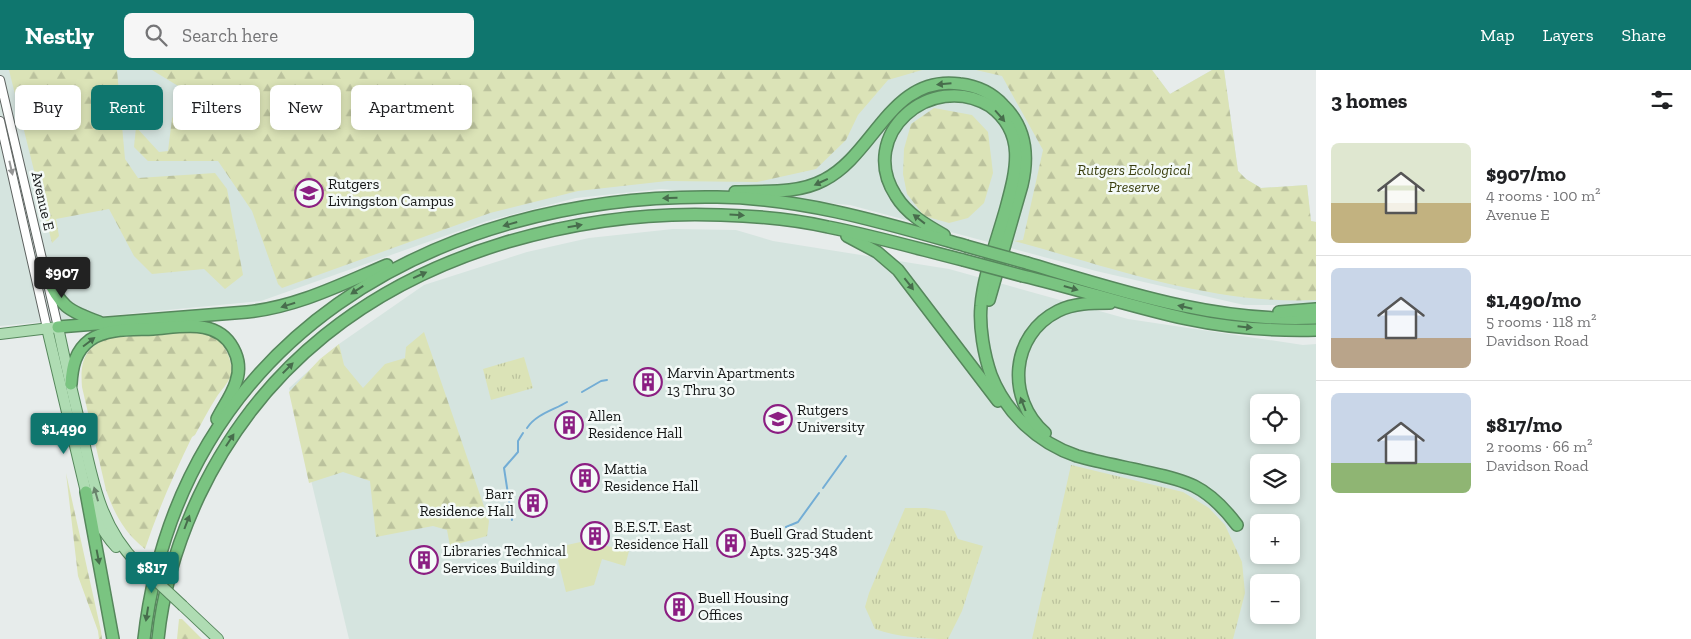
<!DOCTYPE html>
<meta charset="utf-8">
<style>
body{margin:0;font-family:"Zilla Slab",serif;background:#f6f6f6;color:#202124;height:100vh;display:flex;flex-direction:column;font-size:19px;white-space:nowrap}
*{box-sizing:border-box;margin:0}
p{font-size:16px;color:#757577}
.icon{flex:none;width:28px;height:28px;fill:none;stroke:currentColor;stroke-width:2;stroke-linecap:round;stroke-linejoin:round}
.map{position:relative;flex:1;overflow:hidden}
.drawer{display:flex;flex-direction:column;background:#fff;width:375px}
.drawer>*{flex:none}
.hud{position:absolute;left:15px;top:15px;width:475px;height:45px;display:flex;gap:10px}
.tools{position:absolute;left:1250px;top:324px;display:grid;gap:10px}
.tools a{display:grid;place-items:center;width:50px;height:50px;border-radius:8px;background:#fff;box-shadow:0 2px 8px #0003;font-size:25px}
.price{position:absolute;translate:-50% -42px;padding:0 11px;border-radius:5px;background:#0f766e;color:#fff;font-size:16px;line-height:32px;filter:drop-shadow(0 1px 2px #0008)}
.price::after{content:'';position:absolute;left:50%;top:30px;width:15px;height:11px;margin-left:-8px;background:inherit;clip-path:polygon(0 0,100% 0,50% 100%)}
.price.selected{background:#222;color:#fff}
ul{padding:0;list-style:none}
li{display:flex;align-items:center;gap:15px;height:125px;padding:0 15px}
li+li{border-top:1px solid #e0e0e0}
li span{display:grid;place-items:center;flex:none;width:140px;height:100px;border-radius:8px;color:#555}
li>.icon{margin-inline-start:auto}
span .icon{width:60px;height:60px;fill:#fffc;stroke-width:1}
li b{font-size:21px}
h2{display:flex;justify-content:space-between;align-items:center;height:60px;padding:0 15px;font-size:21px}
.pill{padding:0 18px;border-radius:8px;background:#fff;box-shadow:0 2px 8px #0003;font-size:18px;line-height:45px}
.pill.selected{background:#0f766e;color:#fff}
header{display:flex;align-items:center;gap:30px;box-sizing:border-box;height:70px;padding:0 25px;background:#0f766e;color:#fff}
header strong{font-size:24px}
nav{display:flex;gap:28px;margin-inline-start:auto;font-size:18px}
.search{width:350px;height:45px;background:#f6f6f6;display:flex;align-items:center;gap:12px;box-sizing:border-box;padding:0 18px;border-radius:8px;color:#757577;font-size:19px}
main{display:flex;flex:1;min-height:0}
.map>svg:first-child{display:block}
</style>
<header>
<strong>Nestly</strong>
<div class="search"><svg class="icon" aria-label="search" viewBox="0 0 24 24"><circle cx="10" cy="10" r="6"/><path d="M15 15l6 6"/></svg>Search here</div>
<nav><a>Map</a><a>Layers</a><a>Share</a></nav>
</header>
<main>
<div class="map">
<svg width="1316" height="569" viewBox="0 0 1316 569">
<defs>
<pattern id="forest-firs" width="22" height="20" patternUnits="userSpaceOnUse" patternTransform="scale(1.25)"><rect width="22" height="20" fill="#dbe3b7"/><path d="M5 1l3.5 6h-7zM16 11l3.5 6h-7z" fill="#bbc29d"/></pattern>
<pattern id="park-tufts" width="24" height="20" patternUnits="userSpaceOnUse" patternTransform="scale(1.25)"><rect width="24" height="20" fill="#dbe3b7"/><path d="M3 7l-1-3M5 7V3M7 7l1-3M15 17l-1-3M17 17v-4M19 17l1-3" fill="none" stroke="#bbc29d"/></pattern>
</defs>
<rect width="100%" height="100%" fill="#e7eceb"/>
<g fill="#d5e4df" fill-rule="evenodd">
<polygon points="0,0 1152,0 1170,24 1212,0 1224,0 1238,101 1246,109 1261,118 1307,115 1311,151 1316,152 1316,235 1244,235 1096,201 850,135 661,119 576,128 487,151 261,231 0,256"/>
<path d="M673 159 736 160 773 171 949 199 1128 249 1303 275 1316 274V569H349L289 318 339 274 424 215 527 182 589 168ZM1259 332H1291V365H1259ZM1259 392H1291V425H1259ZM1259 452H1291V485H1259ZM1259 512H1291V545H1259Z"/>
</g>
<polygon fill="#dbe3b7" points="585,471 629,481 625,496 602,489 594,515 566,522 558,490 561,489 558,477"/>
<g fill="url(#forest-firs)">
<polygon points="9,0 117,0 125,89 138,108 215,103 227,119 243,205 225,219 204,199 152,204 134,186 109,139 56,149 59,166 52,173"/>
<polygon points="152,0 922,0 888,10 858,45 846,70 816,99 757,112 667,111 578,121 490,143 282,218 278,214 252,141 218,91 148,91 134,77 136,57 159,82 168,81 172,49 183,19"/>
<path d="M976 0H1152L1170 24 1212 0H1224L1238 101 1246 109 1261 118 1307 115 1311 151 1316 152V230C1213 235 1113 198 1014 171L1023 170 1043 80 1002 6Z"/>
<polygon points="934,38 972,45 988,62 993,103 984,133 968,148 949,153 924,146 907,124 903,104 904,79 911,54"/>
<path d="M196 261C202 262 210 263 215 267 225 274 234 293 231 305 228 314 221 320 216 328 208 340 202 353 195 365L192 367C174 404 158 440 145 479 124 462 115 445 106 420L82 317C80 292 84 278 108 268Z"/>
<polygon points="424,262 489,451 487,466 450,476 447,460 433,456 376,467 370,411 343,402 309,413 289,322 320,289 339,274 344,295 363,318 385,294 405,288 406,277"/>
<polygon points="66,403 101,561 102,569 99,569 98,561 78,506"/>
<polygon points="179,549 182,549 202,569 177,569"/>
</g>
<g fill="url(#park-tufts)">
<polygon points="524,287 533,318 491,330 483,299"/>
<polygon points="1071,395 1183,422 1209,438 1225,455 1242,492 1245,523 1233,569 1032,569"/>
<path d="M905 438H926L945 441 958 469 983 476 962 541 948 569C925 569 897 567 875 559L865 537 869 523Z"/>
</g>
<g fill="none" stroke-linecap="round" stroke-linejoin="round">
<g stroke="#73add5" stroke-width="2">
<polyline points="582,322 601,311 607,310"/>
<path d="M527 358C536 344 554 340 567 332"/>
<polyline points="823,418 846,386"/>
<polyline points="512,450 504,398 518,382 518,371 523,363"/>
<polyline points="786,457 798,452 819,423"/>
<polyline points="772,461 781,460"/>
</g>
<defs>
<g id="minor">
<polyline points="0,10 58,257"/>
<polyline points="0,51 47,258"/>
</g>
<g id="major">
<path d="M47 258 86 422C93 442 101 461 116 477"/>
<path d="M0 264 58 257C65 291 73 325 81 358 92 408 100 457 138 494"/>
<polyline points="183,536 218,569"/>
</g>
<g id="highway">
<path d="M735 122C765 121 798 124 824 110 875 84 891 4 960 14 977 16 992 23 1003 35 1026 57 1029 85 1022 115L989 230"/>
<path d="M944 165C926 155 907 144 896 126 856 65 931 0 990 36 1027 63 1016 101 1006 138 998 167 983 207 981 236 979 257 984 285 991 305 1006 343 1038 373 1077 386 1098 392 1120 396 1142 401 1160 405 1178 408 1194 416 1212 425 1225 439 1237 455"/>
<polyline points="847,166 877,182 898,200 998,331"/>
<path d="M1027 193C1121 221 1216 253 1316 248"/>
<path d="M46 205C60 236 68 241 99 252"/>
<path d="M1023 206C1078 219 1132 237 1187 249 1229 258 1273 261 1316 260"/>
<polyline points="1279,242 1316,239"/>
<path d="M58 257 247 242C297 237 342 214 387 195"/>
<path d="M71 314C72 297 75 281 90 270 107 258 133 260 153 259 181 257 217 248 233 278 239 289 240 301 236 312 232 325 223 337 217 349"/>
<path d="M1045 363C1006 329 1010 265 1058 241 1074 233 1092 233 1110 233"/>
<polyline points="86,422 113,569"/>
<path d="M144 569C178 269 436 123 717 127 803 128 885 153 966 176"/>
<path d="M158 569C163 519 178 471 199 426 261 295 370 213 507 172 576 152 649 142 721 145 757 146 793 149 828 157 874 166 919 179 963 190"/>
</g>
</defs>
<use href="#minor" stroke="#5d6260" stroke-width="10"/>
<use href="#major" stroke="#56875c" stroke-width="12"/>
<use href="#highway" stroke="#56875c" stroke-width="14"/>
<use href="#minor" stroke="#fff" stroke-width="8"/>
<use href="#major" stroke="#afdcb3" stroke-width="10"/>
<use href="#highway" stroke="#7ac481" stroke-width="11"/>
<defs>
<polyline id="major-bridge" points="138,494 183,536"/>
<g id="highway-bridge">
<polyline points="966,176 1027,193"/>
<polyline points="963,190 1023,206"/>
</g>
</defs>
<use href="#major-bridge" stroke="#56875c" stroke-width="12" stroke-linecap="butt"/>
<use href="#highway-bridge" stroke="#56875c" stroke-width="14" stroke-linecap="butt"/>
<use href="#major-bridge" stroke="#afdcb3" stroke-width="10"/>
<use href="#highway-bridge" stroke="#7ac481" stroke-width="11"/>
</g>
<defs><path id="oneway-solid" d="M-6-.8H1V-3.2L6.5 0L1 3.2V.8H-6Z" transform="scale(1.25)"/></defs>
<g fill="#476d4c">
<use href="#oneway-solid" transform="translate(944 14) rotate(175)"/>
<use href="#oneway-solid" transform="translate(1000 46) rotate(49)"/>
<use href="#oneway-solid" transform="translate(821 112) rotate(155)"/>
<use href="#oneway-solid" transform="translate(670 128) rotate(179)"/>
<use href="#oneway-solid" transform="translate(737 145) rotate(3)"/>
<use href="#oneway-solid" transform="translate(919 149) rotate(-142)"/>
<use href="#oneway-solid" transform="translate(510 154) rotate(164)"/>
<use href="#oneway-solid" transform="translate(575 156) rotate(-10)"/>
<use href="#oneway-solid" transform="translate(420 205) rotate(-24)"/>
<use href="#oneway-solid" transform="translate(909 214) rotate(52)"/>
<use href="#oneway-solid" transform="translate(1071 218) rotate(16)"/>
<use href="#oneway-solid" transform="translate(357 220) rotate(147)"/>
<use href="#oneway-solid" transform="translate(288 235) rotate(163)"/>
<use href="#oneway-solid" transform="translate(1185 237) rotate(-167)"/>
<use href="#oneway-solid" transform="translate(1245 257) rotate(6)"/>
<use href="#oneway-solid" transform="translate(89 272) rotate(-37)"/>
<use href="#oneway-solid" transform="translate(288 298) rotate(-45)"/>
<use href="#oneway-solid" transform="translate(1023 334) rotate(-111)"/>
<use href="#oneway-solid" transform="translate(230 370) rotate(-57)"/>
<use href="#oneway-solid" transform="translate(187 452) rotate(-69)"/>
<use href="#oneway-solid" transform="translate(98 487) rotate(79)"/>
<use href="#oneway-solid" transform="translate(147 544) rotate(99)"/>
</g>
<use fill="#959696" href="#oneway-solid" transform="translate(11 98) rotate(77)"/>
<use fill="#69836c" href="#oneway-solid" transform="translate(96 424) rotate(-106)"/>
<defs>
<symbol id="university-ring" viewBox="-11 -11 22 22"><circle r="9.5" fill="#f4faf8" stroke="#8b1e82" stroke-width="1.5"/><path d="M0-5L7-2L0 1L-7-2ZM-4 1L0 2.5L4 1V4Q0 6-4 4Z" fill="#8b1e82"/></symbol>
<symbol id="building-ring" viewBox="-11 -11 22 22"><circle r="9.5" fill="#f4faf8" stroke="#8b1e82" stroke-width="1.5"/><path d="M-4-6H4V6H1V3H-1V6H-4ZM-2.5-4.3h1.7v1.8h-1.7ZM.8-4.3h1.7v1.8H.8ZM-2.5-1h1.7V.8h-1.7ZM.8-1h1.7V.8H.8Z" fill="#8b1e82"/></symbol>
</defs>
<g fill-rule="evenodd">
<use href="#university-ring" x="293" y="107" width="32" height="32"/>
<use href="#building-ring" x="632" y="296" width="32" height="32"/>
<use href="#university-ring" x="762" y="333" width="32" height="32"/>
<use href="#building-ring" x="553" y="339" width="32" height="32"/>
<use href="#building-ring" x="569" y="392" width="32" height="32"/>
<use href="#building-ring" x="517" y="417" width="32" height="32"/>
<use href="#building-ring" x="579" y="450" width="32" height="32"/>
<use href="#building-ring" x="715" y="457" width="32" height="32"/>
<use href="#building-ring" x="408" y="474" width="32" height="32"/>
<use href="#building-ring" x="663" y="521" width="32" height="32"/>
</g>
<g text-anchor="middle" stroke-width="5" stroke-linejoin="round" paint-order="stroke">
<g font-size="15" font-style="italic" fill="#3a3f0f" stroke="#f4faf8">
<text x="1134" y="105">Rutgers Ecological<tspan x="1134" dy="17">Preserve</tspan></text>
</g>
<g font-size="15" fill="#141616" stroke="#f4faf8" text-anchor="start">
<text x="328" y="119">Rutgers<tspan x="328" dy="17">Livingston Campus</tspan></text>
<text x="667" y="308">Marvin Apartments<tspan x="667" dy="17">13 Thru 30</tspan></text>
<text x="797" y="345">Rutgers<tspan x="797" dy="17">University</tspan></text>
<text x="588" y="351">Allen<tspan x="588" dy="17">Residence Hall</tspan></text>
<text x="604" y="404">Mattia<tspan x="604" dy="17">Residence Hall</tspan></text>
<text x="514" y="429" text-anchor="end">Barr<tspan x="514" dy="17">Residence Hall</tspan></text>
<text x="614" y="462">B.E.S.T. East<tspan x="614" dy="17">Residence Hall</tspan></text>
<text x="750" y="469">Buell Grad Student<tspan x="750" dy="17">Apts. 325-348</tspan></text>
<text x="443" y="486">Libraries Technical<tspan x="443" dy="17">Services Building</tspan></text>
<text x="698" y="533">Buell Housing<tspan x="698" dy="17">Offices</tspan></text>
</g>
<g font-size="15" fill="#141616" stroke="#f4faf8">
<text transform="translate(43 131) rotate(77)" y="5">Avenue E</text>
</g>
</g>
</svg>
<div class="tools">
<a><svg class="icon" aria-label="locate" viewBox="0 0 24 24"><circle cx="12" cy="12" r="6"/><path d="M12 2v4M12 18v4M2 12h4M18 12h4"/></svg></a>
<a><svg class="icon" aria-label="layers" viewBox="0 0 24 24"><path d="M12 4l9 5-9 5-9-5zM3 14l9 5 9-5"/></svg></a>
<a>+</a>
<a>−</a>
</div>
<b class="price selected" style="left:62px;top:229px">$907</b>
<b class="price" style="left:64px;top:385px">$1,490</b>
<b class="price" style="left:152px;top:524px">$817</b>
<div class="hud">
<a class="pill">Buy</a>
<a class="pill selected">Rent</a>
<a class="pill">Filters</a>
<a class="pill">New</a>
<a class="pill">Apartment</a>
</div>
</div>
<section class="drawer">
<h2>3 homes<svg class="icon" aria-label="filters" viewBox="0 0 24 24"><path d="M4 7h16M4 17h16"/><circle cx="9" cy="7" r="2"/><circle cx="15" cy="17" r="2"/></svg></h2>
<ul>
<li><span style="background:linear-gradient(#dfe7d0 60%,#c2b280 0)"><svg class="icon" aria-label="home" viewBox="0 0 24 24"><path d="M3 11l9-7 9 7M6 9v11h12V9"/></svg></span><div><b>$907/mo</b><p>4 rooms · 100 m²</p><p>Avenue E</p></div></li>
<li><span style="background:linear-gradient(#c9d6e8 70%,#b9a48a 0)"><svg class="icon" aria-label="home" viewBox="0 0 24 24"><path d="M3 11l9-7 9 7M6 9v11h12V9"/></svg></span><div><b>$1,490/mo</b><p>5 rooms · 118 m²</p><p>Davidson Road</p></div></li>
<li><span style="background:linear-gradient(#c9d6e8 70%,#8fb573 0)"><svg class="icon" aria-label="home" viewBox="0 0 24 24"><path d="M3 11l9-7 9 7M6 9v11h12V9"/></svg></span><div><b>$817/mo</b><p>2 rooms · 66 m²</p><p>Davidson Road</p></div></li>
</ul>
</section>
</main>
